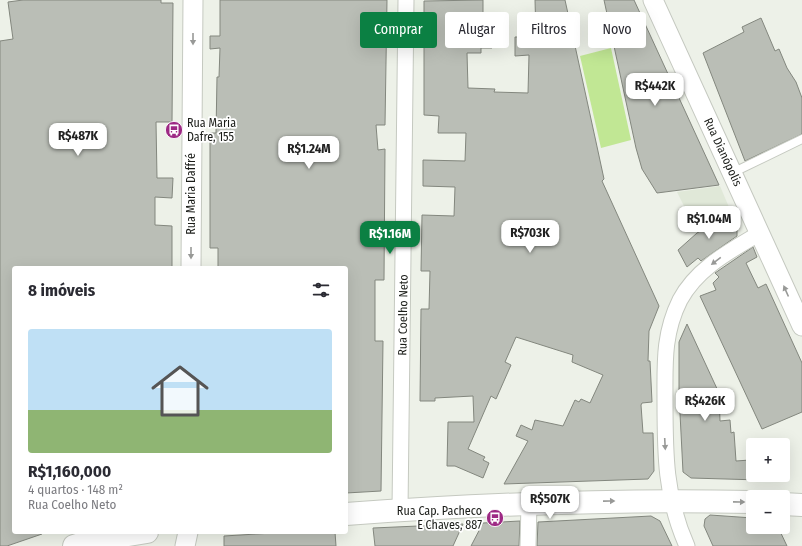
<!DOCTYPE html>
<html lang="pt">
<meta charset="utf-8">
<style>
body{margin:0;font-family:"Fira Sans Condensed",sans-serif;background:#f2f2f3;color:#2b2b33;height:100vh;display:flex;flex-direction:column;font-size:15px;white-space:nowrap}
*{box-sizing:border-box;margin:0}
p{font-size:13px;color:#7c7c81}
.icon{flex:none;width:22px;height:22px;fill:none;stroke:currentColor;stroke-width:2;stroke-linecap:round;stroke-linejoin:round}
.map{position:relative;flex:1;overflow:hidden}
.panel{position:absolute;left:12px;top:266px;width:336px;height:268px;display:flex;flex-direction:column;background:#fff;border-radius:4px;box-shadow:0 4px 16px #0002}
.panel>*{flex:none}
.top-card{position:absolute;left:360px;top:12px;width:380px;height:36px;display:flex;gap:8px}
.tools{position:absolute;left:746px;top:438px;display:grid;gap:8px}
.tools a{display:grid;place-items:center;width:44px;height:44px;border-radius:4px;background:#fff;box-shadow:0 4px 16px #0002;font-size:20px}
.price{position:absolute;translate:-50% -34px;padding:0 9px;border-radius:8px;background:#fff;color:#222;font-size:13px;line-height:26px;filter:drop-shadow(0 1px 2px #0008)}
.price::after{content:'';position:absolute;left:50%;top:24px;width:12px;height:9px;margin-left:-6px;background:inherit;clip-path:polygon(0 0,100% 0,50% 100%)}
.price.active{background:#0b8043;color:#fff}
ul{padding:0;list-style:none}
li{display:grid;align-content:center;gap:8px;height:212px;padding:0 16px}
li+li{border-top:1px solid #e1e1e2}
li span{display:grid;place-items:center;height:124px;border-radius:4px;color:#555}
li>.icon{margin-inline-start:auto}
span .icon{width:72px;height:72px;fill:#fffc;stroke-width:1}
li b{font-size:17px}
h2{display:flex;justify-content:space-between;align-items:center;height:48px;padding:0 16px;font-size:17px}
.pill{padding:0 14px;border-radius:4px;background:#fff;box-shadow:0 4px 16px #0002;font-size:14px;line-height:36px}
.pill.active{background:#0b8043;color:#fff}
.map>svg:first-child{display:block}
</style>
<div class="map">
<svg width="802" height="546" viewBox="0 0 802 546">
<rect width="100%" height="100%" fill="#edf1e8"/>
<polygon fill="#e0e8d8" points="720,186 731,212 697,232 677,192"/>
<polygon fill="#c1e794" points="611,48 631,140 601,148 580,56"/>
<g fill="#babeb6" stroke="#83877e">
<polygon points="23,0 161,0 161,3 173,3 172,122 156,122 157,178 173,178 172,198 155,197 155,225 172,226 172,268 14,268 14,532 42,532 42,534 7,546 0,546 0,41 13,39 8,2"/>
<polygon points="220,0 387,0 385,125 376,125 378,150 385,149 384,280 375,280 375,341 383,341 381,491 346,493 346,268 218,268 218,248 210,248 210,133 216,133 217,77 219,77 220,48 210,49 210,36 220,36"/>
<polygon points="483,0 483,19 492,20 492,48 481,48 481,53 467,53 468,88 495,89 494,92 528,93 529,55 515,56 515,37 536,37 535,0 565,0 596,142 604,179 602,181 659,306 649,331 648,361 650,361 652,402 642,403 641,405 643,433 653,433 654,471 648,479 504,484 528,441 516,436 521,425 532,430 535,420 563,426 575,400 579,402 581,399 590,403 603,375 572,362 573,355 516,337 505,362 511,365 496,399 491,396 468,449 485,457 483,460 489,463 483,478 455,466 447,466 448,422 474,422 473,396 435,398 435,401 420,401 421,309 429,309 430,271 421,271 422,215 454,216 455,187 423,186 423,160 465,161 466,133 438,133 439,116 424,115 424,1"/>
<polygon points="604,0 634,0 719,185 657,193 642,169 636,148"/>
<polygon points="761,18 775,51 779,49 787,68 796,82 802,98 802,134 745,161 703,53 744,32 742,27"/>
<polygon points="732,213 737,225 737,236 701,261 698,258 687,267 678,250 697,233"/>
<polygon points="753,247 757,257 746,263 758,288 766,284 802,363 802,412 762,429 700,296 716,290 713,283 719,277 715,273"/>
<polygon points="687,324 719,393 720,421 730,420 731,433 734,432 736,461 750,460 753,466 753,475 757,475 760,480 691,478 683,472 679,394 679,342"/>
<polygon points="710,515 753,518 753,527 778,527 787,546 713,546 704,526 705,519"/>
<polygon points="651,516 660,521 672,546 537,546 538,522"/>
<polygon points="520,521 519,546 471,546 483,523"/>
<polygon points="463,524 453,546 375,546 373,528"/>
<polygon points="289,532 335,532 336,546 224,546 224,536"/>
</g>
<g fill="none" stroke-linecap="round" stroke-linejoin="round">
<defs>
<polyline id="service" points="732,173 802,139"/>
<g id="minor">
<polyline points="400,510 406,0"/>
<polyline points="528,546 529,503"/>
<path d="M687 546C665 497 665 453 665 401 665 364 663 334 680 300 697 268 730 251 760 233"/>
</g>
<g id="tertiary">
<polyline points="653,0 802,326"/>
<polyline points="191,268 193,0"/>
<polyline points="185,546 188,532"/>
</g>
<g id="secondary">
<polyline points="783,504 802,505"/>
<path d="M346 514C482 504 617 499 753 502"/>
<polyline points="74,546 90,541 147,532"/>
</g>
</defs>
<use href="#service" stroke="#c5c9c0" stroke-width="10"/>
<use href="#minor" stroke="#c5c9c0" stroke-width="17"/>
<use href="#tertiary" stroke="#c5c9c0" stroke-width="21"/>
<use href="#secondary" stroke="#c5c9c0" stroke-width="24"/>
<use href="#service" stroke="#fff" stroke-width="8"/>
<use href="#minor" stroke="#fff" stroke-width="15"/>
<use href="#tertiary" stroke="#fff" stroke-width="19"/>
<use href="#secondary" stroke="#fff" stroke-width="22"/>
</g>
<defs><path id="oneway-solid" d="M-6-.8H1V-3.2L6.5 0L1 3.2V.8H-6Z"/></defs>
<g fill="#989997">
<use href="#oneway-solid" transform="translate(193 39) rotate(90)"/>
<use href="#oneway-solid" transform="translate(191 253) rotate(90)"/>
<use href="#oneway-solid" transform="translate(716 261) rotate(143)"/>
<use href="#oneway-solid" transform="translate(786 291) rotate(-114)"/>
<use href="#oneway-solid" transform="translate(665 444) rotate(87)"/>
<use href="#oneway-solid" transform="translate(609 501) rotate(-1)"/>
<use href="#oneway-solid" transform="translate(739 502) rotate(1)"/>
</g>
<defs>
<symbol id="bus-disc" viewBox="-11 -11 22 22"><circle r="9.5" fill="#9d2984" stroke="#fff"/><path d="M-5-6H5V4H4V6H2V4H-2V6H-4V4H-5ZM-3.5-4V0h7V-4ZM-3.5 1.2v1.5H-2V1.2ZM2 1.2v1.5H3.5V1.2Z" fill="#fff"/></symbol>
</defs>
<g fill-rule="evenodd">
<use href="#bus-disc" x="164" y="120" width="20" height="20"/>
<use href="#bus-disc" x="485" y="508" width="20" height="20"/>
</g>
<g text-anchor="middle" stroke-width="3.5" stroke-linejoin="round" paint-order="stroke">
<g font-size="12" fill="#1a1c18" stroke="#fff" text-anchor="start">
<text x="187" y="127">Rua Maria<tspan x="187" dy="14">Dafre, 155</tspan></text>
<text x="482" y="515" text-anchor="end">Rua Cap. Pacheco<tspan x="482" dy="14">E Chaves, 887</tspan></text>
</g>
<g font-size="12" fill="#1a1c18" stroke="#fff">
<text transform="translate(723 152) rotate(65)" y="4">Rua Dianópolis</text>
<text transform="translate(191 194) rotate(-90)" y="4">Rua Maria Daffré</text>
<text transform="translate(403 315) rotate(-89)" y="4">Rua Coelho Neto</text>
</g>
</g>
</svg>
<div class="tools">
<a>+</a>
<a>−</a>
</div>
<b class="price" style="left:655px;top:107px">R$442K</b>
<b class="price" style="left:78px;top:157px">R$487K</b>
<b class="price" style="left:309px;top:170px">R$1.24M</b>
<b class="price" style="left:709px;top:240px">R$1.04M</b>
<b class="price" style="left:530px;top:254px">R$703K</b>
<b class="price active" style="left:390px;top:255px">R$1.16M</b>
<b class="price" style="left:705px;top:422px">R$426K</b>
<b class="price" style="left:550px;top:520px">R$507K</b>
<div class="top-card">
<a class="pill active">Comprar</a>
<a class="pill">Alugar</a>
<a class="pill">Filtros</a>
<a class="pill">Novo</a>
</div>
<section class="panel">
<h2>8 imóveis<svg class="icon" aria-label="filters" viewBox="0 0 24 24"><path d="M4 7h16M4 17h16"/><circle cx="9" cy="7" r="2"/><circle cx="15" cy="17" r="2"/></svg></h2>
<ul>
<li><span style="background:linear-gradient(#bfe0f5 65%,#8fb573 0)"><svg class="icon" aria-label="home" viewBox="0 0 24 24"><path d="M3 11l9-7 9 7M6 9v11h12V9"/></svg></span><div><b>R$1,160,000</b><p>4 quartos · 148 m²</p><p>Rua Coelho Neto</p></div></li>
</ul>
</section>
</div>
